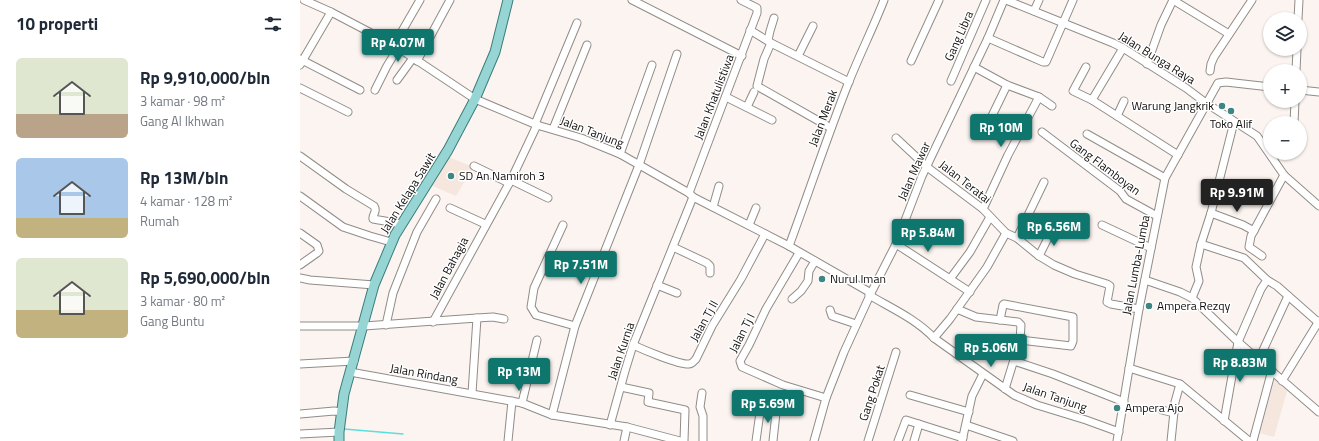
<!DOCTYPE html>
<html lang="id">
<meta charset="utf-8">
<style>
body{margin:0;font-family:"Titillium Web",sans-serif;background:#f6f6f7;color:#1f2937;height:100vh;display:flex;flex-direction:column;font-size:15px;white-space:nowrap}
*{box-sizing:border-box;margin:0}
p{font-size:13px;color:#747a83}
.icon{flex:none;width:22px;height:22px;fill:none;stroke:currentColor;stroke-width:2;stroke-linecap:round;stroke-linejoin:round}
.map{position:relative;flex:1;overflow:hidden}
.drawer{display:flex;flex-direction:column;background:#fff;width:300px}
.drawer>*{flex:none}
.buttons{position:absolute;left:963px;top:12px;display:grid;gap:8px}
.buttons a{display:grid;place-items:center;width:44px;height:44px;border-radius:50%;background:#fff;box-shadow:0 1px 3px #0004;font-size:20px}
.price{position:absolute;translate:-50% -34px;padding:0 9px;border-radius:4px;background:#0f766e;color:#fff;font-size:13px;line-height:26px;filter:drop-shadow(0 1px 2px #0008)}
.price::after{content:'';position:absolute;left:50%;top:24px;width:12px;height:9px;margin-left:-6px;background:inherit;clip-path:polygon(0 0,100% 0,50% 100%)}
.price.selected{background:#222;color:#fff}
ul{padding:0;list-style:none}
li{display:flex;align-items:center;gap:12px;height:100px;padding:0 16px}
li span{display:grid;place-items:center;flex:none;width:112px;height:80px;border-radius:6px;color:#555}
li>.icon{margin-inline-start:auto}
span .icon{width:48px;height:48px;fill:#fffc;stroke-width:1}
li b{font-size:17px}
h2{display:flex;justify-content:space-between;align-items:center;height:48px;padding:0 16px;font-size:17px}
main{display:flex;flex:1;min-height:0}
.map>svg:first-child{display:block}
</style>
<main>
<section class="drawer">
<h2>10 properti<svg class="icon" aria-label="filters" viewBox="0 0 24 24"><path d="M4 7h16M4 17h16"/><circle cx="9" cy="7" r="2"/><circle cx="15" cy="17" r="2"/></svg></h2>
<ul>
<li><span style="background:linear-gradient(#dfe7d0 70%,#b9a48a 0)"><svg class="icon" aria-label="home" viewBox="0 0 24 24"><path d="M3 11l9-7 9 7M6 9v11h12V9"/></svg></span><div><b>Rp 9,910,000/bln</b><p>3 kamar · 98 m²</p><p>Gang Al Ikhwan</p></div></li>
<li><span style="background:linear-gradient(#a9c7e8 75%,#c2b280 0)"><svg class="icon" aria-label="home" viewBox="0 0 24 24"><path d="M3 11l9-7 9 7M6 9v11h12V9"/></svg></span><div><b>Rp 13M/bln</b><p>4 kamar · 128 m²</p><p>Rumah</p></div></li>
<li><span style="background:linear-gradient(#dfe7d0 65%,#c2b280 0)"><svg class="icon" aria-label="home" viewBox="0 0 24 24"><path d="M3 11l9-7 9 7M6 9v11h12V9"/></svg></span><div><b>Rp 5,690,000/bln</b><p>3 kamar · 80 m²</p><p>Gang Buntu</p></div></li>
</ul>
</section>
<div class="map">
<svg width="1019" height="441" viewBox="0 0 1019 441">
<rect width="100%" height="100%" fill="#fbf4f0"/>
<g fill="#f5e7de">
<polygon points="146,156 173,167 156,196 130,185"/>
<polygon points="976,374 989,384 974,437 960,433"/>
</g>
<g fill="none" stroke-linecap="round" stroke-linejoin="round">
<polyline stroke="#59e0dc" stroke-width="1.5" points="44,429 103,434"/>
<defs>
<g id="minor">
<polyline points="4,0 31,12 94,45 175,99 237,125 281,138 320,154 389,193 393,197 489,246 571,293"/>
<polyline points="332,0 442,56"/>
<polyline points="706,0 813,43 823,48 886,88 906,103 957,136 984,175 1019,206"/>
<polyline points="873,0 929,34"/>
<polyline points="734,11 739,0"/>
<polyline points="998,19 999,0"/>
<polyline points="450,30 471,43 549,82"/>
<polyline points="688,38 743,62 746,62 773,0"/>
<polyline points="468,40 470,31 474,18"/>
<polyline points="471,43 464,59 457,86 531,128"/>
<polyline points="94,45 120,0"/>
<polyline points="498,56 513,26"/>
<polyline points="0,59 60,90"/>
<polyline points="117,61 150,0"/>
<polyline points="611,61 639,0"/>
<polyline points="847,64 861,25 873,0"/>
<polyline points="0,65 31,12"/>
<polyline points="674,67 707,85 739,97 752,106"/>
<polyline points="786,67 773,91 792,100 878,155"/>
<polyline points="910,71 911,64 914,57 952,0"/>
<polyline points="996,71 997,49"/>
<polyline points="97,80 113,58"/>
<polyline points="651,81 686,0"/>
<polyline points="0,88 48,112"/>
<polyline points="75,90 87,66 98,48"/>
<polyline points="1000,90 1019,92"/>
<polyline points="426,97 472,120"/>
<polyline points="792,100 823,48"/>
<polyline points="447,107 454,92"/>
<polyline points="817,116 824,101"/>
<polyline points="689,122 707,85"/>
<polyline points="994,123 995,101"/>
<polyline points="235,124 277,23"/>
<polyline points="253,129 287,45"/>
<polyline points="742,132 820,191 826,199 857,216"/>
<polyline points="787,134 865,178"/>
<polyline points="596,138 627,167 683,209 706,233 717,238 739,256 754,265 775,274 807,284 810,286 807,302 811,304 839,309"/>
<polyline points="320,154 352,65"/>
<path d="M0 156 46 189 74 206C78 212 72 214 73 219L102 224"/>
<polyline points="174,166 209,183"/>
<polyline points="211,180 248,198"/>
<polyline points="389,193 457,13 457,8 441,0"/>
<polyline points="0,196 43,227 70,236 91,242"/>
<polyline points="413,207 419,186"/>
<polyline points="150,208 185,224"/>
<polyline points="683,209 708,155 739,97"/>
<polyline points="911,213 943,225 954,231"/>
<polyline points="263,225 234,288 231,307 236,315 275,326"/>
<polyline points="449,225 456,208"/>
<polyline points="802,225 851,248"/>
<polyline points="0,233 17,245 19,251 17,253 0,265"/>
<polyline points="717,238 744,182"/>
<polyline points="596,244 670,292"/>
<polyline points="901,244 944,258 967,280"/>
<path d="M489 246C509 192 527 137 548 84 559 56 573 28 584 0"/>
<polyline points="373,247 407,263 410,266 410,273"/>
<polyline points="499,253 466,309 449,345 440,361 442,367 483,385 526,398"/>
<polyline points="739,256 752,230"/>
<polyline points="962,256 949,247 951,236 984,175"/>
<polyline points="0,278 10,280 74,285"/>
<polyline points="650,279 670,252 690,217"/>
<polyline points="845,280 880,292 892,298 938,342 1019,412"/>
<polyline points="357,285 377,293"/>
<path d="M569 295C591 308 616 319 634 338L714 395 737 405 786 420 819 432"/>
<polyline points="892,298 899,281 896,267 901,244 911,213 934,122"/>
<polyline points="492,299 501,291 508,281 509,271 515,261"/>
<polyline points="657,309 676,317 718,322 721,325 720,340 705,389"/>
<polyline points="530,310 532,316 556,324"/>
<polyline points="177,318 193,317 204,319"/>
<polyline points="700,320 703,305 704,304 773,317 773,341 771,346 720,340"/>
<polyline points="133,322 211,180 237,125"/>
<polyline points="86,325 93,293 117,232 136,199"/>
<polyline points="0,326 64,326 177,318 172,393"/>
<polyline points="634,338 650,319 687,267 706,233"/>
<path d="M333 345C344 350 379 365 389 364 392 364 394 361 396 359L412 326 441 279 465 234"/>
<polyline points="959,359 988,296"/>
<polyline points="714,361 753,374 824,402"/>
<polyline points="0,364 54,361"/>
<polyline points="829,368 880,384 949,441"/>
<polyline points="50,372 222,403 252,415 327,427 380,441"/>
<polyline points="982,381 1019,321"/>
<polyline points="321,387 349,393 348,402 385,410 384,441"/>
<polyline points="402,393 400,407 403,416 403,441"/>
<polyline points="610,395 669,412"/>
<polyline points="222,403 237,340"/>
<polyline points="862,410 874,413"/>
<polyline points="0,414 34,411 42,412"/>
<polyline points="252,415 275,326 339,165 377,54"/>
<polyline points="924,421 938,342 961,289 967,280 977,286 1019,323"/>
<polyline points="310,425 325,371 333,345 393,197"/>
<polyline points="666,425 713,441"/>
<polyline points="0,434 39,432"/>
<polyline points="208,441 212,401"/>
<polyline points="324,441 327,427"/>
<polyline points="456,441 461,405"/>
<polyline points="473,441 476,413"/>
<polyline points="514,441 526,398 544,352 571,293 596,244 622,176 688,38 704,0"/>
<polyline points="568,441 596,352"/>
<polyline points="598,441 606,420 663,438"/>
<polyline points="614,441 619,424"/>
<polyline points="662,441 672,396 683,374"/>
<polyline points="817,441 839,309 865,178 918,83 926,82 970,87"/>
<polyline points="871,441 875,402 880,384"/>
<polyline points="953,441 972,370"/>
</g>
<polyline id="major" points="39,441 39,432 44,394 74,285 95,235 148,150 175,99 195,52 208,0"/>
</defs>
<use href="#minor" stroke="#928c88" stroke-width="9"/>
<use href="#major" stroke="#3a7e7b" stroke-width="11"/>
<use href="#minor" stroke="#fff" stroke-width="7"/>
<use href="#major" stroke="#96d5d3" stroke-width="9"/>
</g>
<g fill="#3e8684" stroke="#fff" stroke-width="1.5">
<circle cx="922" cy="106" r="4"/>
<circle cx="931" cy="111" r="4"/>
<circle cx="151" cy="176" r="4"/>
<circle cx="522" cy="279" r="4"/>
<circle cx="849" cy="306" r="4"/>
<circle cx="817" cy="408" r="4"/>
</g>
<g text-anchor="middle" stroke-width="3" stroke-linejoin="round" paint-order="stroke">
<g font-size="12" fill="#120f0e" stroke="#fff">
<text transform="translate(659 36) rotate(-66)" y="4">Gang Libra</text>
<text transform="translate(857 58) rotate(32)" y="4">Jalan Bunga Raya</text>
<text transform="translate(414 97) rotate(-69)" y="4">Jalan Khatulistiwa</text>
<text transform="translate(523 118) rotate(-69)" y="4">Jalan Merak</text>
<text transform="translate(292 132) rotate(21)" y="4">Jalan Tanjung</text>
<text transform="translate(805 167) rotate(37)" y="4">Gang Flamboyan</text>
<text transform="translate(614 171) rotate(-66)" y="4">Jalan Mawar</text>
<text transform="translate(665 182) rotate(38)" y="4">Jalan Teratai</text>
<text transform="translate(108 193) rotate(-58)" y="4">Jalan Kelapa Sawit</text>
<text transform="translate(836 265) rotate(-79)" y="4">Jalan Lumba-Lumba</text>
<text transform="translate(149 268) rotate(-62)" y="4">Jalan Bahagia</text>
<text transform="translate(404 321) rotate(-61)" y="4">Jalan Tj II</text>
<text transform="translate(442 333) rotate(-63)" y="4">Jalan Tj I</text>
<text transform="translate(321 351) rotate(-71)" y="4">Jalan Kurnia</text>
<text transform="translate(124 374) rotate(10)" y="4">Jalan Rindang</text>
<text transform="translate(572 393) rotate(-72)" y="4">Gang Pokat</text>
<text transform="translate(755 397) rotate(19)" y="4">Jalan Tanjung</text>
</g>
<g font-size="12" fill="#120f0e" stroke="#fff" text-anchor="start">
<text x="914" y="110" text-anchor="end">Warung Jangkrik</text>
<text x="931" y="128" text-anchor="middle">Toko Alif</text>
<text x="159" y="180">SD An Namiroh 3</text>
<text x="530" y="283">Nurul Iman</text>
<text x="857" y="310">Ampera Rezqy</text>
<text x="825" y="412">Ampera Ajo</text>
</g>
</g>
</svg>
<div class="buttons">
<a><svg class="icon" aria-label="layers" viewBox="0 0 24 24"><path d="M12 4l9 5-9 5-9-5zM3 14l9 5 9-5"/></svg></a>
<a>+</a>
<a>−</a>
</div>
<b class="price" style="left:98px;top:63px">Rp 4.07M</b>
<b class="price" style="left:701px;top:148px">Rp 10M</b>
<b class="price selected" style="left:937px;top:213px">Rp 9.91M</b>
<b class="price" style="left:754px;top:247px">Rp 6.56M</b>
<b class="price" style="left:628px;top:253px">Rp 5.84M</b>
<b class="price" style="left:281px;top:285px">Rp 7.51M</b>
<b class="price" style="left:691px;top:368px">Rp 5.06M</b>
<b class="price" style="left:940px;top:383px">Rp 8.83M</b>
<b class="price" style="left:219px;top:392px">Rp 13M</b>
<b class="price" style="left:468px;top:424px">Rp 5.69M</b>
</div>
</main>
